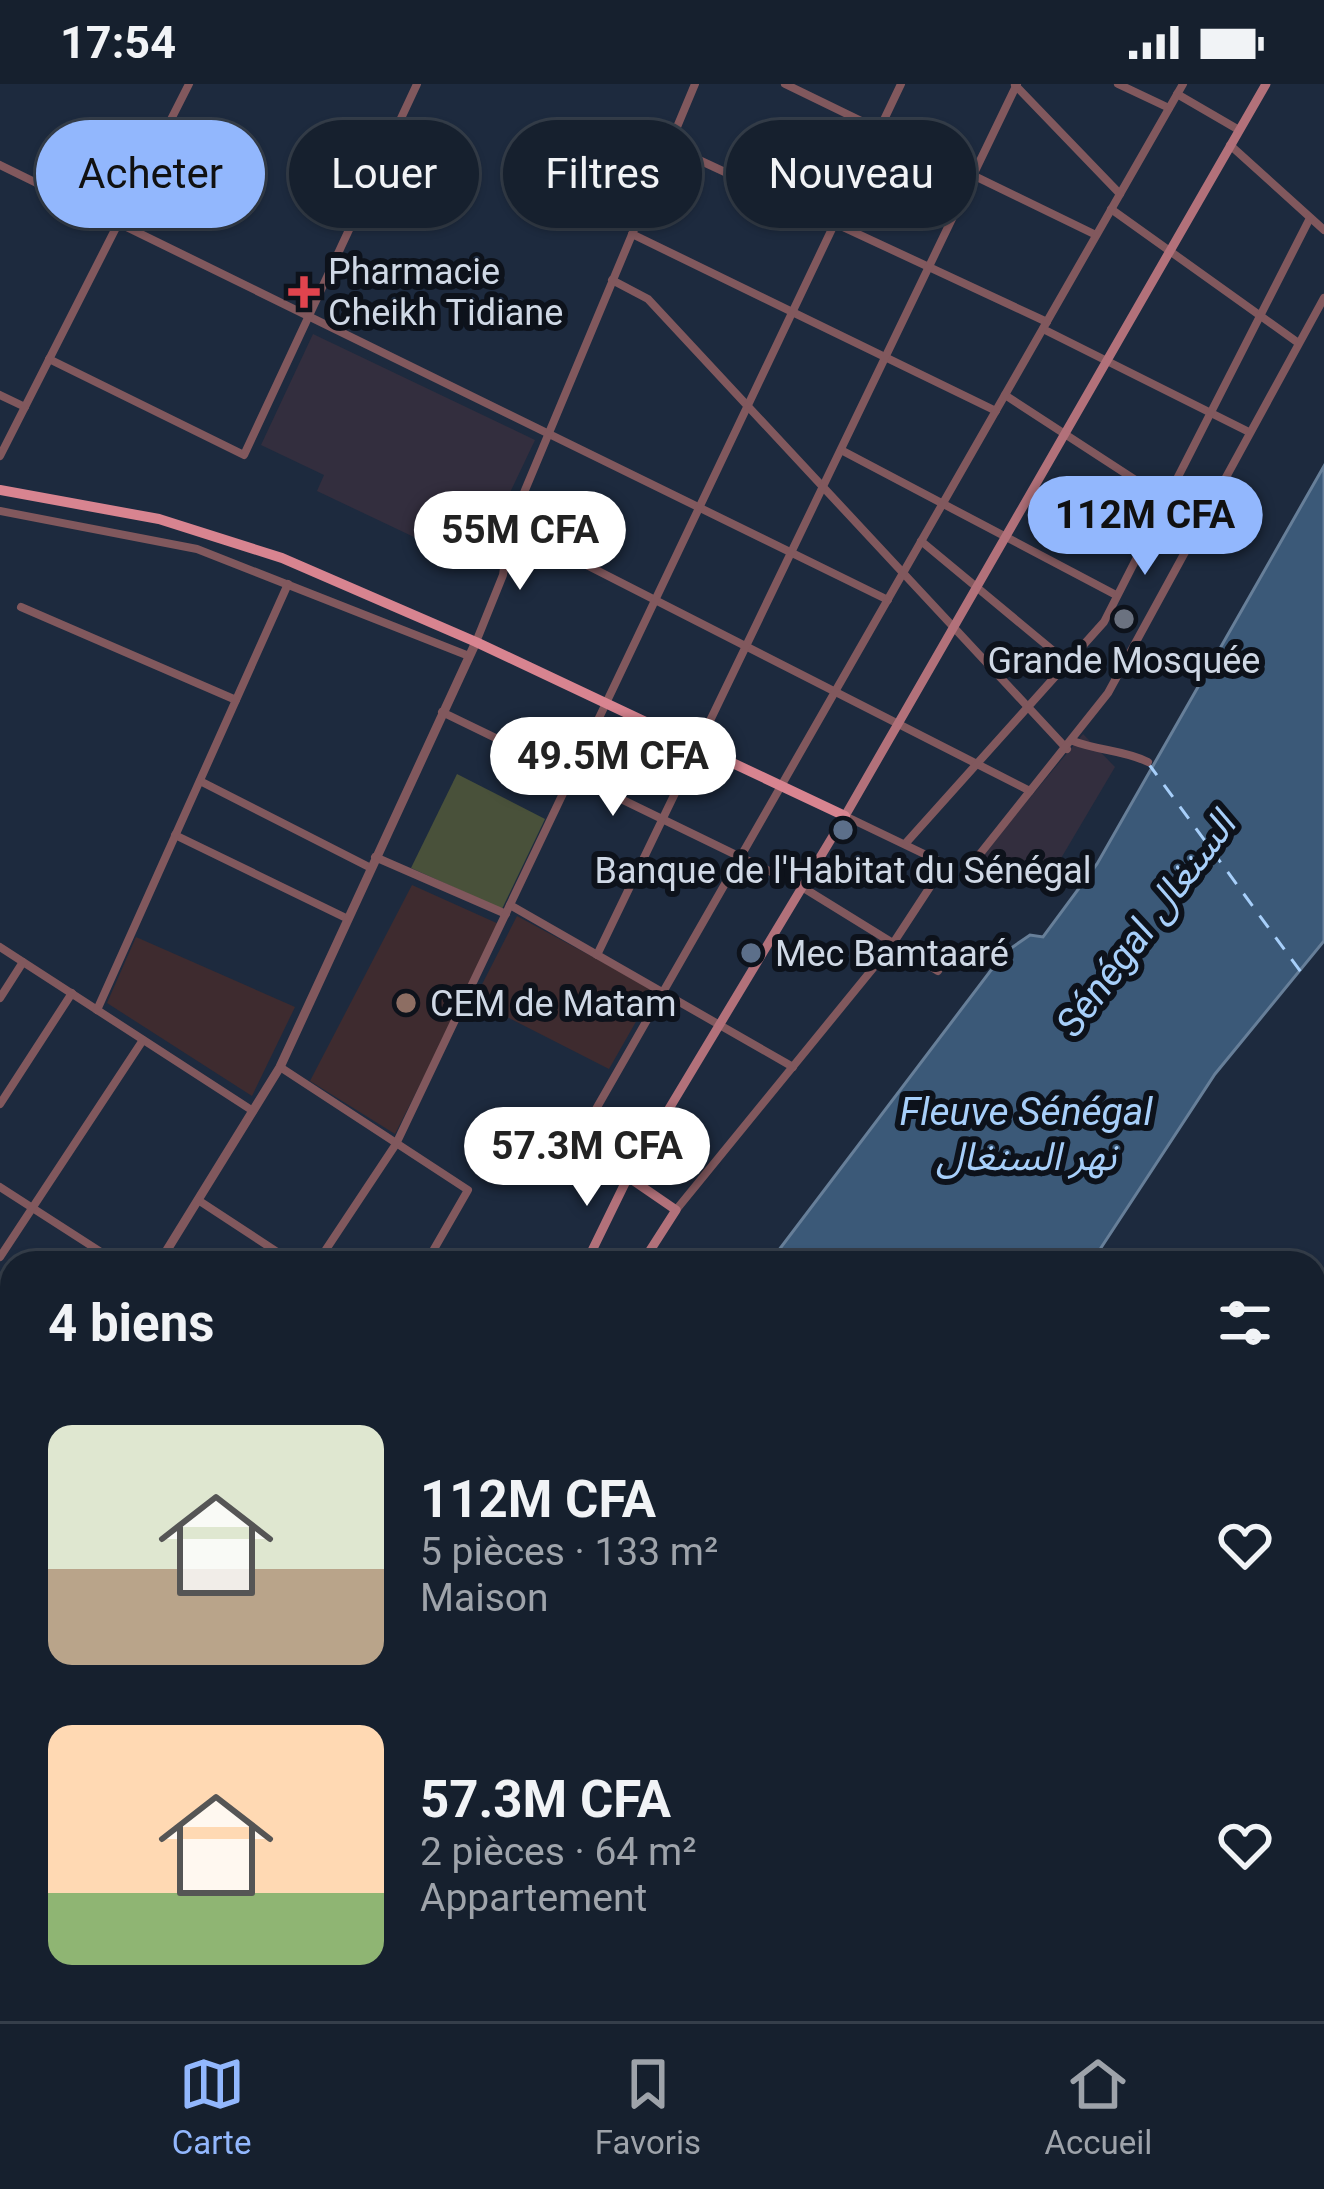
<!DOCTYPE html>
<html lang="fr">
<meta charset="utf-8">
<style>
body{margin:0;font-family:Roboto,"Noto Sans Arabic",sans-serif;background:#232d3a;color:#f1f3f6;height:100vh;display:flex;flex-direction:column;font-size:45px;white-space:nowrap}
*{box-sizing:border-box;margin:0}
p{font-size:39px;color:#9ea3aa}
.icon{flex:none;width:66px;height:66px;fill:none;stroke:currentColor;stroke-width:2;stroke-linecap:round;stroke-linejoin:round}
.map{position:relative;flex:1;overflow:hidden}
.panel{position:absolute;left:0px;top:1167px;width:1326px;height:771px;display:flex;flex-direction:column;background:#16202e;border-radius:36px 36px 0 0;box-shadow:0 3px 9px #0004,0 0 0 3px #353e4a}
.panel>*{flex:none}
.top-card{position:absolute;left:36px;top:36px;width:1254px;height:108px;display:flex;gap:24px}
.price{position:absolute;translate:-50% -102px;padding:0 27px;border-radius:42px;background:#fff;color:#222;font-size:39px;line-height:78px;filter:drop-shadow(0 3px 6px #0008)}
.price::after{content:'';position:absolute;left:50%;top:72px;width:36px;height:27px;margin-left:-18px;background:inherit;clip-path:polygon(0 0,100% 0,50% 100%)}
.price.on{background:#92b7fd;color:#111}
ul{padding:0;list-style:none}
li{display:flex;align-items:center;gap:36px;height:300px;padding:0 48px}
li span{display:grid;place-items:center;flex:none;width:336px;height:240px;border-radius:24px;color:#555}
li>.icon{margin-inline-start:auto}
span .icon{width:144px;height:144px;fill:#fffc;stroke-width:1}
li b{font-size:51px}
h2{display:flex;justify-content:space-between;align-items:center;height:144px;padding:0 48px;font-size:51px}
.pill{padding:0 42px;border-radius:54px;background:#16202e;box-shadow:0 3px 9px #0004,0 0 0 3px #353e4a;font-size:42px;line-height:108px}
.pill.on{background:#92b7fd;color:#111}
.status{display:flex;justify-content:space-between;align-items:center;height:84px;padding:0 60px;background:#16202e;direction:ltr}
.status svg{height:33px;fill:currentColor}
.menu{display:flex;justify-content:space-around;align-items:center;height:168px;border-top:3px solid #353e4a;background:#16202e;font-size:33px;color:#9ea3aa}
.menu a{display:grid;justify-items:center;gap:6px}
.menu .on{color:#92b7fd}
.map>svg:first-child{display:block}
</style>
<div class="status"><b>17:54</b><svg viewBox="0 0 49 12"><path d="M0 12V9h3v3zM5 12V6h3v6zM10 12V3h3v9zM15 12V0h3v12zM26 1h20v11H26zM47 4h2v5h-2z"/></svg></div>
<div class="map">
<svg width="1324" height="1937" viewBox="0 0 1324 1937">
<rect width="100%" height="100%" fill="#1d2a3e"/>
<g fill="#332e3e">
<polygon points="313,250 535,356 475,482 317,407 324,391 261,361"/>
<polygon points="1083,650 1115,683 1044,803 978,776"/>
</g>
<g fill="#3e2b2f">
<polygon points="412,801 501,841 395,1050 310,997"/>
<polygon points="517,832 654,906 609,985 474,916"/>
<polygon points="136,853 295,923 252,1012 107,919"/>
</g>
<polygon fill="#49513a" points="457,690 545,735 502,825 411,784"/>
<g fill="#3b5978" stroke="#677f99" stroke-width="3">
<polygon points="1324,382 1324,857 1215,990 1091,1179 769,1179 1004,869 1030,851 1043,853 1097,780"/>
<polygon points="439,1926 779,1926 776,1937 436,1937"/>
</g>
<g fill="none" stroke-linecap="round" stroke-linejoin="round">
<polyline stroke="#a7cffa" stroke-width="3" stroke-dasharray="15 12" stroke-linecap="butt" points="1148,679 1306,895"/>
<g stroke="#81585d" stroke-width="8">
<polyline points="785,0 1096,151"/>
<polyline points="1118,0 1169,24"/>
<polyline points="1015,1 1120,110"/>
<polyline points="1177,10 1239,46"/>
<polyline points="1230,61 1324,146"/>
<polyline points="669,62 1047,238"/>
<polyline points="0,81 888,516"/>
<polyline points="1111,125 1297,258"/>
<polyline points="632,150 996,327"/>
<polyline points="612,196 648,215 1067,665"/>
<polyline points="1043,245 1249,348"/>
<polyline points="49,275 244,371 417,0"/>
<polyline points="0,311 25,323"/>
<polyline points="1005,311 1200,438"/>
<polyline points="841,366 1116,511"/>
<polyline points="0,372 189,0"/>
<polyline points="0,427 197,465 469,572"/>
<polyline points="510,442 1030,707"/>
<polyline points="921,457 1068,579"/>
<polyline points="21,523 236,616"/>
<polyline points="476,558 503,491 510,442 695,0"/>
<polyline points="442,628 802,803 938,887"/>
<path d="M1073 657C1099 667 1124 666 1148 678"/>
<polyline points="200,697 369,783"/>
<polyline points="175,751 346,834"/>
<polyline points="905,760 1104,538 1310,134"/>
<polyline points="375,773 506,830"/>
<polyline points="972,780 1108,609 1324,214"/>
<polyline points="510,821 793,983"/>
<polyline points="0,863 253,1027"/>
<polyline points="597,871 1017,0"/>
<polyline points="0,914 23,878"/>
<polyline points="97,926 288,500"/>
<polyline points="280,983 468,1106 426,1179"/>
<polyline points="0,1020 72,909"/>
<polyline points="628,1093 576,1060 1183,0"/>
<polyline points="0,1103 118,1179"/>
<polyline points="198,1116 294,1179"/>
<polyline points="676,1126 892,861 945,780 845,732"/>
<polyline points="0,1173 143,956"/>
<polyline points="317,1179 396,1060 901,0"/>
<polyline points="0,1214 12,1222"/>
<polyline points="0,1317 12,1325"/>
<polyline points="1314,1508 1324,1478"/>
<polyline points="0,1518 12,1526"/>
<polyline points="1314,1634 1324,1655"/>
<polyline points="0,1643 12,1624"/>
<polyline points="1314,1671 1324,1657"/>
<polyline points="0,1722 12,1730"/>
<polyline points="0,1816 12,1798"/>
<polyline points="0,1824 12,1831"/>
<polyline points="1314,1841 1324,1848"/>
<polyline points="0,1927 15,1937"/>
<polyline points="44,1937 51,1926"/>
<polyline points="1170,1937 1175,1926"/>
<polyline points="1320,1937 1324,1932"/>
</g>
<g stroke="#81585d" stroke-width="9">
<polyline points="159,1179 280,983 476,558"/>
<polyline points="0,1434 12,1417"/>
<polyline points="1314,1603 1324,1597"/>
</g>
<g stroke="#b2717a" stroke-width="9">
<polyline points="586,1179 628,1093"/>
<polyline points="642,1179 676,1126 628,1093 845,732 1266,0"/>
<polyline points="154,1937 161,1926"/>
</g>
<polyline stroke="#d88490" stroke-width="10" points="0,406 159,435 282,474 476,558 845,732"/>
</g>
<path fill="#e0444e" stroke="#0d121b" stroke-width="4.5" d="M298 190h12v12h12v12h-12v12h-12v-12h-12v-12h12z"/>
<circle fill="#6b7280" stroke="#0d121b" stroke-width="4.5" cx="1124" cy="535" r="12"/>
<g fill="#5c6f8a" stroke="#0d121b" stroke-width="4.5">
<circle cx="843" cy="746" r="12"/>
<circle cx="751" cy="869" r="12"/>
</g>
<circle fill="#8d6e63" stroke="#0d121b" stroke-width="4.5" cx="406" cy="919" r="12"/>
<g text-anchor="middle" stroke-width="12" stroke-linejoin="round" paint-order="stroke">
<g font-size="36" fill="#cfd8e5" stroke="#0d121b" text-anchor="start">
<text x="328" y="200">Pharmacie<tspan x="328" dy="41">Cheikh Tidiane</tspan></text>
<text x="1124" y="589" text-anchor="middle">Grande Mosquée</text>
<text x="843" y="799" text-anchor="middle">Banque de l'Habitat du Sénégal</text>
<text x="775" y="882">Mec Bamtaaré</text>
<text x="430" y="932">CEM de Matam</text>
</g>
<g font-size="39" font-style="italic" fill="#a7cffa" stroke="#0d121b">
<text transform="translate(1145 840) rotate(-53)" y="14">Sénégal السنغال</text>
<text x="1026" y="1041">Fleuve Sénégal<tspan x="1026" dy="45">نهر السنغال</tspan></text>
</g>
</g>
</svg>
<b class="price on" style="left:1145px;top:494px">112M CFA</b>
<b class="price" style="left:520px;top:509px">55M CFA</b>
<b class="price" style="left:613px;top:735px">49.5M CFA</b>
<b class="price" style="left:587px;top:1125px">57.3M CFA</b>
<div class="top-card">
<a class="pill on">Acheter</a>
<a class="pill">Louer</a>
<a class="pill">Filtres</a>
<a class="pill">Nouveau</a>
</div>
<section class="panel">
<h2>4 biens<svg class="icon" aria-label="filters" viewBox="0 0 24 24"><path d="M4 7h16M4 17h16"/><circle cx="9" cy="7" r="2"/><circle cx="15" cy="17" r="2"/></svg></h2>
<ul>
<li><span style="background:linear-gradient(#dfe7d0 60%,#b9a48a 0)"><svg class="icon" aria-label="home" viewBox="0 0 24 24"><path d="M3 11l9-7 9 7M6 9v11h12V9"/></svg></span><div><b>112M CFA</b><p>5 pièces · 133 m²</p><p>Maison</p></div><svg class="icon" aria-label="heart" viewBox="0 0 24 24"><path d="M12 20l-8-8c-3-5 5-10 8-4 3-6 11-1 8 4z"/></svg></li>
<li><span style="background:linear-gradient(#ffd9b3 70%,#8fb573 0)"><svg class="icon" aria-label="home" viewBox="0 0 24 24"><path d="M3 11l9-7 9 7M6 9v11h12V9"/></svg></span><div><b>57.3M CFA</b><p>2 pièces · 64 m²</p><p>Appartement</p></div><svg class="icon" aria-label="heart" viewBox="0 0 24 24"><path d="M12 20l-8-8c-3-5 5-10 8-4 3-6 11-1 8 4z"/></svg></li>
</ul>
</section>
</div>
<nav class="menu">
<a class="on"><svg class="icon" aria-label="map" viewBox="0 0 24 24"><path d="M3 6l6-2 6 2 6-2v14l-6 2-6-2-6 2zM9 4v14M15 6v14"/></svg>Carte</a>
<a><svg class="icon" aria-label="saved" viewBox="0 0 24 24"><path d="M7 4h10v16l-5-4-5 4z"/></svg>Favoris</a>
<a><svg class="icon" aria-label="home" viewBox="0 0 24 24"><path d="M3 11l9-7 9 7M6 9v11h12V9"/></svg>Accueil</a>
</nav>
